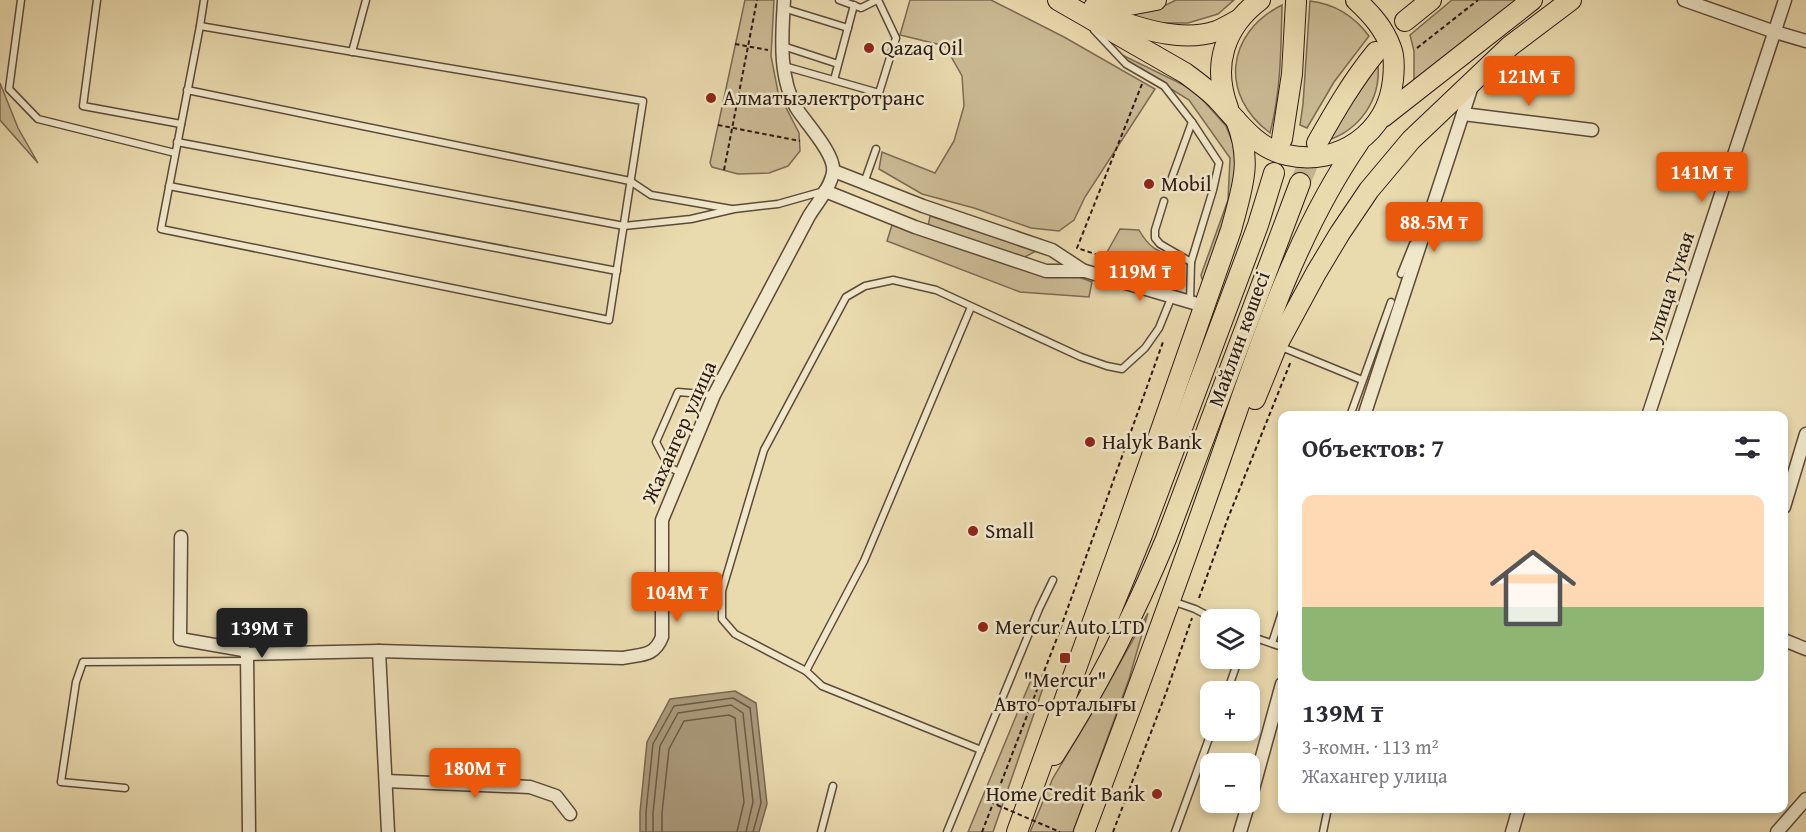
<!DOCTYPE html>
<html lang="ru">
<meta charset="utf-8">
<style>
body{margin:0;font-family:"Gentium Book Plus",serif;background:#f2f2f3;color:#2b2b33;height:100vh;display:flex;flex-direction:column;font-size:22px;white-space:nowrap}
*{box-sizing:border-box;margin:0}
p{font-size:20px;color:#7c7c81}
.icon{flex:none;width:33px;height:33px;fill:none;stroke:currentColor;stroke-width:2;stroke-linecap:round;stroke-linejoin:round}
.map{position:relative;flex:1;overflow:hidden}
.details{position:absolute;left:1278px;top:411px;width:510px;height:402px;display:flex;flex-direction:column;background:#fff;border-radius:12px;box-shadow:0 3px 9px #0003}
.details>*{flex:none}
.fabs{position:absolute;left:1200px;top:609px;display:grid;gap:12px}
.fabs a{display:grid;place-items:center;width:60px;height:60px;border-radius:12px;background:#fff;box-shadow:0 3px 9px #0003;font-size:30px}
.price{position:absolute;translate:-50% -51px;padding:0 14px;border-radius:6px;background:#ea580c;color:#fff;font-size:20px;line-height:39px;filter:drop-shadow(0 2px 3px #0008)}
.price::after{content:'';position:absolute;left:50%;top:36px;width:18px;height:14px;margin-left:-9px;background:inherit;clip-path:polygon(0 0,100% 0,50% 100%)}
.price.on{background:#222;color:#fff}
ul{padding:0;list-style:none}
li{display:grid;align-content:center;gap:12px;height:318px;padding:0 24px}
li span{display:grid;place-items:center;height:186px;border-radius:12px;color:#555}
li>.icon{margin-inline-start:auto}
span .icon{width:108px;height:108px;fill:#fffc;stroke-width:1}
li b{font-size:26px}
h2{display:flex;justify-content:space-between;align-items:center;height:72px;padding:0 24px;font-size:26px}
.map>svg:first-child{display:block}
</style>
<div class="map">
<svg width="1806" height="832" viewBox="0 0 1806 832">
<rect width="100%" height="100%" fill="#eadbaf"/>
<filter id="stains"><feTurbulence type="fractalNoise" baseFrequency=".00333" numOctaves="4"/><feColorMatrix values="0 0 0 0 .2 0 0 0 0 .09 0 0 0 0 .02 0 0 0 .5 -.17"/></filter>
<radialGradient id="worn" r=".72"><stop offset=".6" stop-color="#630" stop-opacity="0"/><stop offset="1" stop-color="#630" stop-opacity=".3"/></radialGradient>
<g fill="#caba94" stroke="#7b6a53" stroke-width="1.5">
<polygon points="745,0 774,0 771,56 778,92 799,133 800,151 788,166 769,173 738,174 712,167 710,163"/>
<polygon points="910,0 991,0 1064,37 1155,89 1085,197 1074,220 1059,231 1031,228 974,208 922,194 879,169 882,152 935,173 954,141 964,106 962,76 945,46 900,35"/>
<polygon points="1176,0 1234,0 1218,14 1188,23 1156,23 1123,13 1166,5"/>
<polygon points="1452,0 1519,0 1414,82 1414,51 1410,35"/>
<path d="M1310 1C1336 4 1354 16 1369 36L1334 82 1307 128 1300 125 1303 104Z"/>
<path d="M1282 5C1281 48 1281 91 1270 133 1219 95 1226 33 1282 5Z"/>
<polygon points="1116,52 1194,90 1226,126 1238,156 1235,201 1206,280 1202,279 1201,275 1228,200 1230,158 1189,100 1115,54"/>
<path d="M1378 64C1381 100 1360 130 1326 141Z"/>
<polygon points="0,83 18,128 38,163 0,120"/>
<polygon points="930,216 1036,251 1023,258 928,227"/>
<polygon points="892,225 1034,273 1079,277 1092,282 1089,297 1020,292 887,241"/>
<path d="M1120 229 1139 230C1149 248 1157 251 1176 258L1173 276 1106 254Z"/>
<polygon points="1148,613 1129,679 1073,832 1030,832 1053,778 1089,718"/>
<polygon points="1031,680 1045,682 993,832 968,832"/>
</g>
<polygon fill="#a9997a" stroke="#776650" stroke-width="1.5" points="735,691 756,703 767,804 759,832 640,832 640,812 647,742 670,699"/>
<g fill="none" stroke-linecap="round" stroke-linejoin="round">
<g stroke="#6a5a46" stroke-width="1.5">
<polyline points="646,832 646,812 653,744 674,706 733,698 750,708 761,803 753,832"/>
<polyline points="653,832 653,813 660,746 678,713 731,705 743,713 753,802 746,832"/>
<polyline points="662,832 662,813 669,749 684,721 729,715 735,718 744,802 737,832"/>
</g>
<polyline stroke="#c4b490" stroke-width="20" stroke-dasharray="20 10" stroke-linecap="butt" points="1300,183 1317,143"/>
<defs>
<g id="lane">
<polyline points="21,0 9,89 38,119 175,153"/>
<polyline points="97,0 83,106 181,124"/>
<polyline points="839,0 861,8 877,0"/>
<polyline points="783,8 848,28"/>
<polygon points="200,26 643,101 609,320 161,229"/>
<polyline points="200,26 204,0"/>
<polyline points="1094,30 1126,64 1164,86 1192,122 1219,163 1213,190 1191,262 1190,302"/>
<polyline points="783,46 838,64"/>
<polyline points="352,52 366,0"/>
<polyline points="784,66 879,93 896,38 878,0"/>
<polyline points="834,80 854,5"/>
<polyline points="187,90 630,181 651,195 731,209"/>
<polyline points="177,142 624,226 691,219 734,209 778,204 824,191"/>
<polyline points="1171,180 1192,122"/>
<polyline points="864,183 876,149"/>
<polyline points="169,186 617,271"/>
<polyline points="1164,201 1155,230 1155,238 1160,244 1191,262"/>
<polyline points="1401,274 1413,244 1420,240"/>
<polyline points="971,307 864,561 806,671 822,686 981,750"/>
<polyline points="1279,346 1362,380"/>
<polyline points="1350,416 1391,302"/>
<polyline points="681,473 669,467 656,442 678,392 714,395"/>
<polyline points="1172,601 1195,609 1216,620"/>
<polyline points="1250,636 1282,647"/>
<polyline points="1272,643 1282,612"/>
<polyline points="806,671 735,634 722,619 722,591 764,450 846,297 865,286 893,280 936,290 1081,357 1107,366 1122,369 1145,348 1159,328 1172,296"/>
<polyline points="1227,692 1239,658"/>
<polyline points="125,788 61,782 76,682 83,662 247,661"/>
<polyline points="821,832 833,786"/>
<polyline points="947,832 1039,609 1053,580"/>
<polyline points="1175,832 1212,730"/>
<polyline points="1323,832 1328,808"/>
</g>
<g id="street">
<polyline points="1684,0 1775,32 1806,41"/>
<polyline points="1463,114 1592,130"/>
<polyline points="834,171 923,206 1052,250 1084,271"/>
<polyline points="825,191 915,227 1046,271 1085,271 1204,306"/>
<polyline points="1364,416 1472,86"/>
<polyline points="1648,416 1785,0"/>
<polyline points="1784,507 1806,434"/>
<polyline points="181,537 180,639 243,650 247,654 249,832"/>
<polyline points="1784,640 1806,649"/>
<polyline points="379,651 388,832"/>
<path d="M247 654 379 651 623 658C642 654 654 657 662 637V520L714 395 809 216C817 203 831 187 833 172 836 155 806 123 797 109 778 78 782 35 784 0"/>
<polyline points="386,781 530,787 556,796 570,814"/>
<polyline points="1250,800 1282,684"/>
<polyline points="1240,832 1249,802"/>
<polyline points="1512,832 1519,808"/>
<polyline points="1777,832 1806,799"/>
</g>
<g id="primary">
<path d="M1058 0 1185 73C1196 81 1207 89 1217 99 1238 121 1255 148 1287 155 1339 167 1388 132 1393 80 1394 70 1395 57 1391 48 1384 28 1371 14 1356 0"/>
<polyline points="1094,7 1119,7 1156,0"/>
<path d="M1099 15C1136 26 1178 44 1217 31 1224 28 1231 24 1238 20"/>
<polyline points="1405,21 1431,0"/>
<path d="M1228 108C1212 66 1224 27 1260 0"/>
<polyline points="1383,117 1532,0"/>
<polyline points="1282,139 1292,74 1296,2"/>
<path d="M1317 143C1335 111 1353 80 1376 52"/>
<polyline points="1255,399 1277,345 1316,273 1340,233 1369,190 1411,140 1510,46 1571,0"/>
<polyline points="1106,623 1142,535 1258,225 1274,173"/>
<path d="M1054 755C1099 685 1134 616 1166 539L1300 183"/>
<path d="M1017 832 1126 530 1231 230C1242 188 1253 162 1236 120"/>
<path d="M1084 832C1129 713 1173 594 1215 474 1255 361 1290 242 1359 142"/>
</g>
</defs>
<use href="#lane" stroke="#5c4a39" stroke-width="9"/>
<use href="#street" stroke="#5c4a39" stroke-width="15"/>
<use href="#primary" stroke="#2c1a12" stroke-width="22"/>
<g stroke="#2c1a12" stroke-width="2" stroke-dasharray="4.5 3" stroke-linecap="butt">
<polyline points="735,44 768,50"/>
<polyline points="1417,48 1478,0"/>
<polyline points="1142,84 1077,248 1180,282"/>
<polyline points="718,125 800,141"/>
<polyline points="724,170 757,0"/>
<polyline points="1199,598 1228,518 1291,361"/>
<polyline points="997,805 1000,796 998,796"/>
<polyline points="982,832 1057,638 1163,342"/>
<polyline points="1113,832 1166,693 1192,618"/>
</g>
<use href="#lane" stroke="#f1e8cb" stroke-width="6"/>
<use href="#street" stroke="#f1e8cb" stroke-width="12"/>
<use href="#primary" stroke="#eadbaf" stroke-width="20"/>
<polyline stroke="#2c1a12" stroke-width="2" stroke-dasharray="4.5 3" stroke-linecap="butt" points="997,805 1060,832"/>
</g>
<g fill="#8f2418" stroke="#f1e8cb" stroke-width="2">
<circle cx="869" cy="48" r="6"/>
<circle cx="711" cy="98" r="6"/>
<circle cx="1149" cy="184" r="6"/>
<circle cx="1090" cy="442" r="6"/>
<circle cx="973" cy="531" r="6"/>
<circle cx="983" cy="627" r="6"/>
<rect x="1059" y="652" width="12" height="12" rx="3"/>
<circle cx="1157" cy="794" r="6"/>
</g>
<g text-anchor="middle" stroke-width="5" stroke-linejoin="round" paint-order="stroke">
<g font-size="21" fill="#2c1a12" stroke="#f1e8cb" text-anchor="start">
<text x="881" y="55">Qazaq Oil</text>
<text x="723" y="105">Алматыэлектротранс</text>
<text x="1161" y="191">Mobil</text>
<text x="1102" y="449">Halyk Bank</text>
<text x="985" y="538">Small</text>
<text x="995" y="634">Mercur Auto LTD</text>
<text x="1065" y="687" text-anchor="middle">"Mercur"<tspan x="1065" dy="24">Авто-орталығы</tspan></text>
<text x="1145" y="801" text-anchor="end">Home Credit Bank</text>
</g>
<g font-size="21" fill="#2c1a12" stroke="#f1e8cb">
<text transform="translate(1670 287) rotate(-72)" y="7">улица Тукая</text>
<text transform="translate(1239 339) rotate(-70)" y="7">Майлин көшесі</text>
<text transform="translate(679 432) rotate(-66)" y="7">Жахангер улица</text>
</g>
</g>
<rect width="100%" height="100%" filter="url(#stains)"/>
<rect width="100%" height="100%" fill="url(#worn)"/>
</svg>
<div class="fabs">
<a><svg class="icon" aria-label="layers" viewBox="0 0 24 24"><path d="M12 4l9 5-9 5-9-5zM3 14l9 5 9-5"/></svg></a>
<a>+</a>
<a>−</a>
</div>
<b class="price" style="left:1529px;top:107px">121M ₸</b>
<b class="price" style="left:1702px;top:203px">141M ₸</b>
<b class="price" style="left:1434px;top:253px">88.5M ₸</b>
<b class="price" style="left:1140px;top:302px">119M ₸</b>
<b class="price" style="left:677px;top:623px">104M ₸</b>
<b class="price on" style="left:262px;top:659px">139M ₸</b>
<b class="price" style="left:475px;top:799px">180M ₸</b>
<section class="details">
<h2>Объектов: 7<svg class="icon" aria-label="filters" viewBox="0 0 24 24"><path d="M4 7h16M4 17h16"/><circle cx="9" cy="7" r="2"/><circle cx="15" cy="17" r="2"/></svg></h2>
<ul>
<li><span style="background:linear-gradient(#ffd9b3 60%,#8fb573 0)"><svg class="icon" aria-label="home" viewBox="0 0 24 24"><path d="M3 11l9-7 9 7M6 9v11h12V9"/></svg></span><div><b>139M ₸</b><p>3-комн. · 113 m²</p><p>Жахангер улица</p></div></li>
</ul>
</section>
</div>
